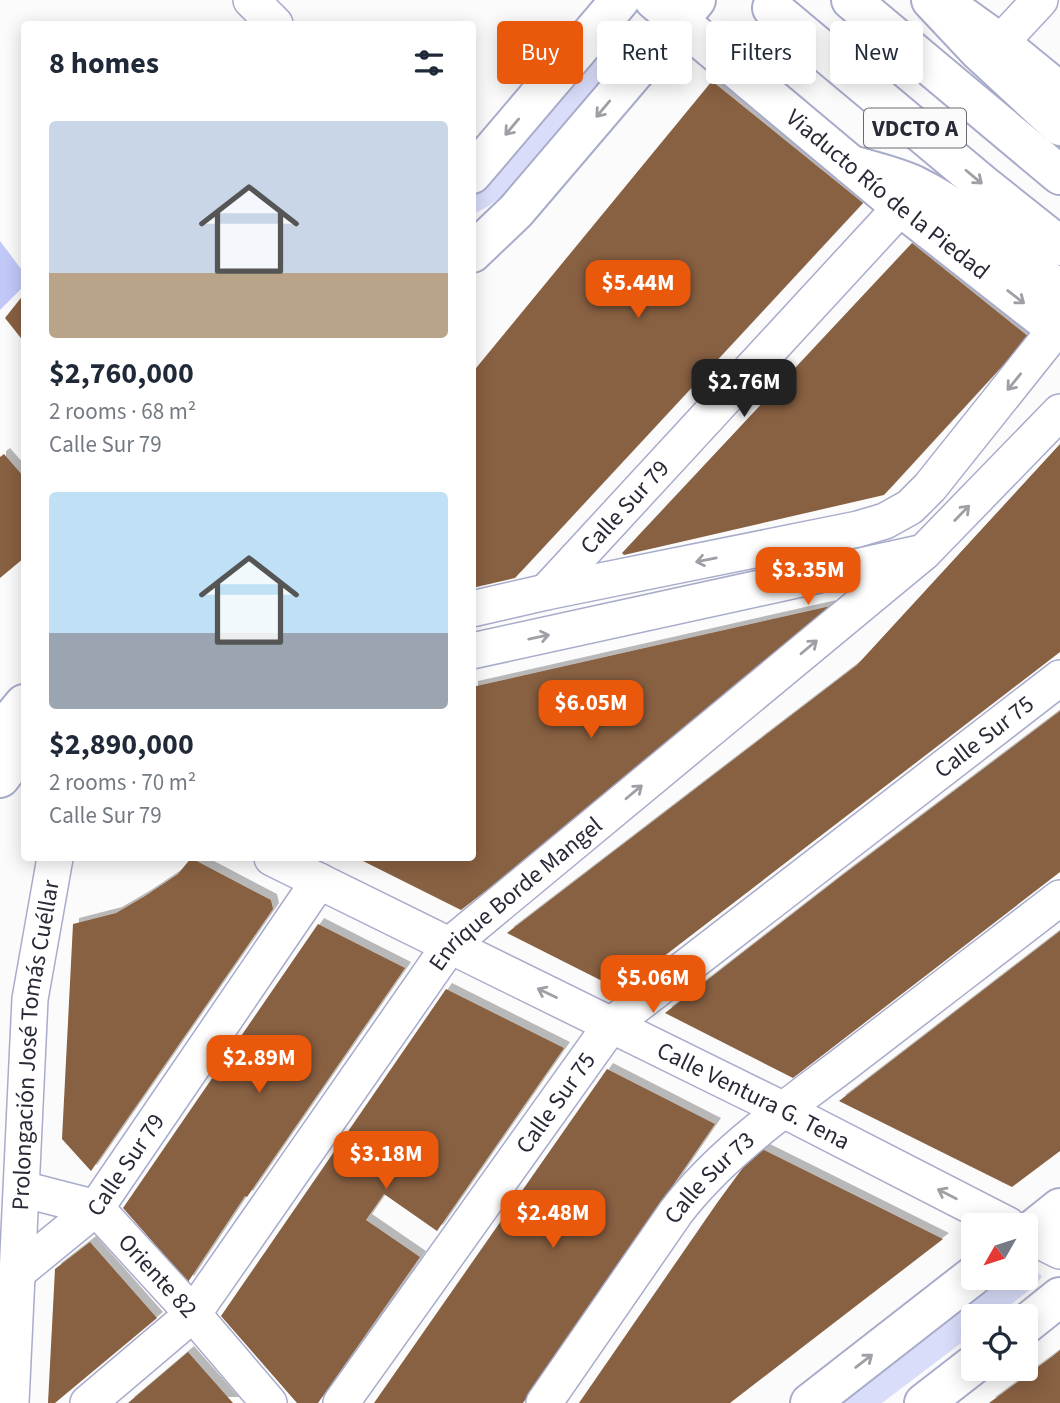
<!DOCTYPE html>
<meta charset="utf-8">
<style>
body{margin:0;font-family:"Source Sans 3",sans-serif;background:#f6f6f7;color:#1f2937;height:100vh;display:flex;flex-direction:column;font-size:26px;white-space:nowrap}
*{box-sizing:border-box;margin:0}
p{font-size:23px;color:#747a83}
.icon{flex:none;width:38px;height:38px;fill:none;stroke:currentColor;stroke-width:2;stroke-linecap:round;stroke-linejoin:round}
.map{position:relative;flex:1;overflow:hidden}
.details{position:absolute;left:21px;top:21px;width:455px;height:840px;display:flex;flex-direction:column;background:#fff;border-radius:7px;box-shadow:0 4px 18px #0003}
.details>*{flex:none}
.hud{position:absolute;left:497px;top:21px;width:457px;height:63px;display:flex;gap:14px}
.needle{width:46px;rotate:231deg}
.fabs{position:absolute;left:961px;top:1213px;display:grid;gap:14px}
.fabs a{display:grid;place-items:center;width:77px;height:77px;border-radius:7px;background:#fff;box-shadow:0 4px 18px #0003;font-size:35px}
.price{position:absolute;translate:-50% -60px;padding:0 16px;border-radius:14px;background:#ea580c;color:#fff;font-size:23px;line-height:46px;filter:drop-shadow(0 2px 4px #0008)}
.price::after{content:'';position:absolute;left:50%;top:42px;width:21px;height:16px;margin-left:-10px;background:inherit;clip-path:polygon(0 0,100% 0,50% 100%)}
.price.active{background:#222;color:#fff}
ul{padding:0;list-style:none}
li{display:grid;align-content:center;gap:14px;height:371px;padding:0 28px}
li span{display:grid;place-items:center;height:217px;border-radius:7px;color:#555}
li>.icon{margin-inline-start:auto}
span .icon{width:126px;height:126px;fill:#fffc;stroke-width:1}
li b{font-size:30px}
h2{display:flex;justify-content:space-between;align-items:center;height:84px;padding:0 28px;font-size:30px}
.pill{padding:0 24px;border-radius:7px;background:#fff;box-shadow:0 4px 18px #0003;font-size:24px;line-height:63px}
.pill.active{background:#ea580c;color:#fff}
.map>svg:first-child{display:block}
</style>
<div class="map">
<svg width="1060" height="1403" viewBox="0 0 1060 1403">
<defs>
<filter id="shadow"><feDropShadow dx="6" dy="-6" stdDeviation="0" flood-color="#0004"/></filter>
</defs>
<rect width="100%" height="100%" fill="#fbfbfb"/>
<g fill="#d9ddfa">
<polygon points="622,16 642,33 507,192 489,206 473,214 473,195"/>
<polygon points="1026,1264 1042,1276 1036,1285 996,1316 973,1316 973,1334 882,1403 819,1403 984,1278 1026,1278"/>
</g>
<polygon fill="#c2c8f8" points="0,241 24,273 24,286 0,310"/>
<g fill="#886042" filter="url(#shadow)">
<polygon points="712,81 863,203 515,578 472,588 472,373"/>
<polygon points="912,243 1029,337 884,495 624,555 622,553"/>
<polygon points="24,294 24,342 5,318"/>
<polygon points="1060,444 1060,652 620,990 507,933 857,665"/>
<polygon points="4,454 24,477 24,558 0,578 0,457"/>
<polygon points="844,603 847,613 461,910 357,858 472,858 472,687"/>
<polygon points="1060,711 1060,872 793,1078 665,1013 840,877"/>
<polygon points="191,858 271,900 273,909 91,1171 62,1139 73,924 116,913 145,896 178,874"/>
<polygon points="318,924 405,968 247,1197 245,1196 188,1282 123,1208"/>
<polygon points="1060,931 1060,1151 1012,1187 839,1101"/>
<polygon points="446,989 564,1048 437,1231 384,1194 366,1220 420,1257 318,1403 297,1403 221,1316"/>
<polygon points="607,1069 715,1124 542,1376 523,1403 374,1403"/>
<polygon points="758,1147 943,1239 730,1403 579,1403 717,1203"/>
<polygon points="90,1242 157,1318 55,1403 48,1403 55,1269"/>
<polygon points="1060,1350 1060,1403 989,1403 1053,1356"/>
<polygon points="188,1352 233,1403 128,1403"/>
</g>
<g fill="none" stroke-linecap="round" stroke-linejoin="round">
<defs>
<g id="minor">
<polyline points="251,0 275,24"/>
<polyline points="1000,43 1040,0"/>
<path id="s1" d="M546 592 901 207"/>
<polyline points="472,609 546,592 858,529 885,521 910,507 930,487 1056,329"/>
<polyline points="472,651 924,552 1060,412"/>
<path id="s2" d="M272 858 784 1110 1008 1225"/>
<path id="s3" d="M22 1189 96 1208 193 1314 269 1403"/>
<polyline points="1026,1234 1060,1251"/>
<path id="s4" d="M8 1280 96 1208 319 881"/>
<path id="s5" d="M11 1403 30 999 55 858"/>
<path id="s6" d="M88 1403 193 1314 450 945 924 552"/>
<path id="s7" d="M341 1403 611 1025 1060 678"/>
<path id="s8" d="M544 1403 676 1212C720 1154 786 1108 844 1064 916 1009 988 953 1060 898"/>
</g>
<g id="major">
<path id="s9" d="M654 0 901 207 1060 332"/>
<polyline points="954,10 1000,43 1060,92"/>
<polyline points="472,174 620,0"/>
<polyline points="472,253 516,211 696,0"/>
<polyline points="0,733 24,704"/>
<polyline points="0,778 24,746"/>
<polyline points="1026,1235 1060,1208"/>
<polyline points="1026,1324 1060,1297"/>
<polyline points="810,1403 973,1276"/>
<polyline points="924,1403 973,1365"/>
</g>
<g id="highway">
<polyline points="851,0 1060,175"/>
<polyline points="931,0 978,50 1060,126"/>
<polyline points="772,8 987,188 1060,246"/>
<path d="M851 165C872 171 894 176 914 185 966 210 1015 255 1060 291"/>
</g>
</defs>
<use href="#minor" stroke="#a8accb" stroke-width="38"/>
<use href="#major" stroke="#a8accb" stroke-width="42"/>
<use href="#highway" stroke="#a8accb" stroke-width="42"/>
<use href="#minor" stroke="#fff" stroke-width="35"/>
<use href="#major" stroke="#fff" stroke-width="38"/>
<use href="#highway" stroke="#fff" stroke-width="38"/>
</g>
<defs><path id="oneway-shaft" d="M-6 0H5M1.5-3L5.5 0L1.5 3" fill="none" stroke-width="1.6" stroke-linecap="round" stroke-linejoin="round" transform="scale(1.75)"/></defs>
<g stroke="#9f9fa5">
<use href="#oneway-shaft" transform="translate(603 109) rotate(130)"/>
<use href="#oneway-shaft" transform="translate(512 127) rotate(130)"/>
<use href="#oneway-shaft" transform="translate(974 177) rotate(40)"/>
<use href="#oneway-shaft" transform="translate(1016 297) rotate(38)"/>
<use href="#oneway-shaft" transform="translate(1014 382) rotate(129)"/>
<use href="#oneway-shaft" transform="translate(962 513) rotate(-46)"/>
<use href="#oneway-shaft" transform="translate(706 560) rotate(169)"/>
<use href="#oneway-shaft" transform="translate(539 637) rotate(-12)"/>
<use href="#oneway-shaft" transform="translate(809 647) rotate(-40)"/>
<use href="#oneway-shaft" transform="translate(634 792) rotate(-40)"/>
<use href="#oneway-shaft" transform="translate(547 993) rotate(-154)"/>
<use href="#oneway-shaft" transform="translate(947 1194) rotate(-153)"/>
<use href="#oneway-shaft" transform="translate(864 1361) rotate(-38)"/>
</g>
<g text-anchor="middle" stroke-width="7" stroke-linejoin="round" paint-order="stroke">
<rect fill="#fbfbfb" stroke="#686972" stroke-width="2" x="864" y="108.5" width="102" height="39" rx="5"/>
<g font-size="23" font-weight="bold" fill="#292a37">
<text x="915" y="136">VDCTO A</text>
</g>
<g font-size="24" fill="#292a37" stroke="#fbfbfb">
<text dy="8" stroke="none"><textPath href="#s9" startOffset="304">Viaducto Río de la Piedad</textPath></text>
<text dy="8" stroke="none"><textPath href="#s1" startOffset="116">Calle Sur 79</textPath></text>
<text dy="8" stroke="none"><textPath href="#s7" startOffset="936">Calle Sur 75</textPath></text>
<text dy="8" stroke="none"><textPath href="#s6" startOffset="670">Enrique Borde Mangel</textPath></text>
<text dy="8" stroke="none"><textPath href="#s5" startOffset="359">Prolongación José Tomás Cuéllar</textPath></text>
<text dy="8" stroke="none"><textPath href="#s2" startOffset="537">Calle Ventura G. Tena</textPath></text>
<text dy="8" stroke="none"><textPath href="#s7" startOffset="369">Calle Sur 75</textPath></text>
<text dy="8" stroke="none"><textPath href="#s4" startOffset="166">Calle Sur 79</textPath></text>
<text dy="8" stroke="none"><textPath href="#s8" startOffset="280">Calle Sur 73</textPath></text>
<text dy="8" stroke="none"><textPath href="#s3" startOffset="168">Oriente 82</textPath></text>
</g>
</g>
</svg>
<div class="fabs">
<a><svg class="needle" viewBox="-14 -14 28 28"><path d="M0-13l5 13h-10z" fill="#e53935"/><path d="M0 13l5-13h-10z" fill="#747a83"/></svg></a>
<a><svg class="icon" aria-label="locate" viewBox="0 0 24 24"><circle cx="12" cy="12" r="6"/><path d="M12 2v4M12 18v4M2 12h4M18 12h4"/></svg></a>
</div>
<b class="price" style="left:638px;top:320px">$5.44M</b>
<b class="price active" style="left:744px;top:419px">$2.76M</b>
<b class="price" style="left:808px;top:607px">$3.35M</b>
<b class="price" style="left:591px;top:740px">$6.05M</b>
<b class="price" style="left:653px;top:1015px">$5.06M</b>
<b class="price" style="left:259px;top:1095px">$2.89M</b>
<b class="price" style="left:386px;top:1191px">$3.18M</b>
<b class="price" style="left:553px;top:1250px">$2.48M</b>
<div class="hud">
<a class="pill active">Buy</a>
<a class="pill">Rent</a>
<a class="pill">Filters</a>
<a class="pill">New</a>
</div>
<section class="details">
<h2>8 homes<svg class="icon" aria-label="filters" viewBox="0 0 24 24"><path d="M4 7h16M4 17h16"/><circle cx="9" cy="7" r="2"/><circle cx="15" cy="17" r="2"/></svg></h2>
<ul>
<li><span style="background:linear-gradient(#c9d6e8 70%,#b9a48a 0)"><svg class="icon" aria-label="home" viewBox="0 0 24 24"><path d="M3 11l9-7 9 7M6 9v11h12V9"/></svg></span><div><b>$2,760,000</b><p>2 rooms · 68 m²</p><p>Calle Sur 79</p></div></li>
<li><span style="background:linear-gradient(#bfe0f5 65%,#9aa5b1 0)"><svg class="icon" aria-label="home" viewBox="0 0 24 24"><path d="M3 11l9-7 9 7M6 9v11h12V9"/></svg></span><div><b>$2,890,000</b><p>2 rooms · 70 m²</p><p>Calle Sur 79</p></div></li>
</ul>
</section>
</div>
